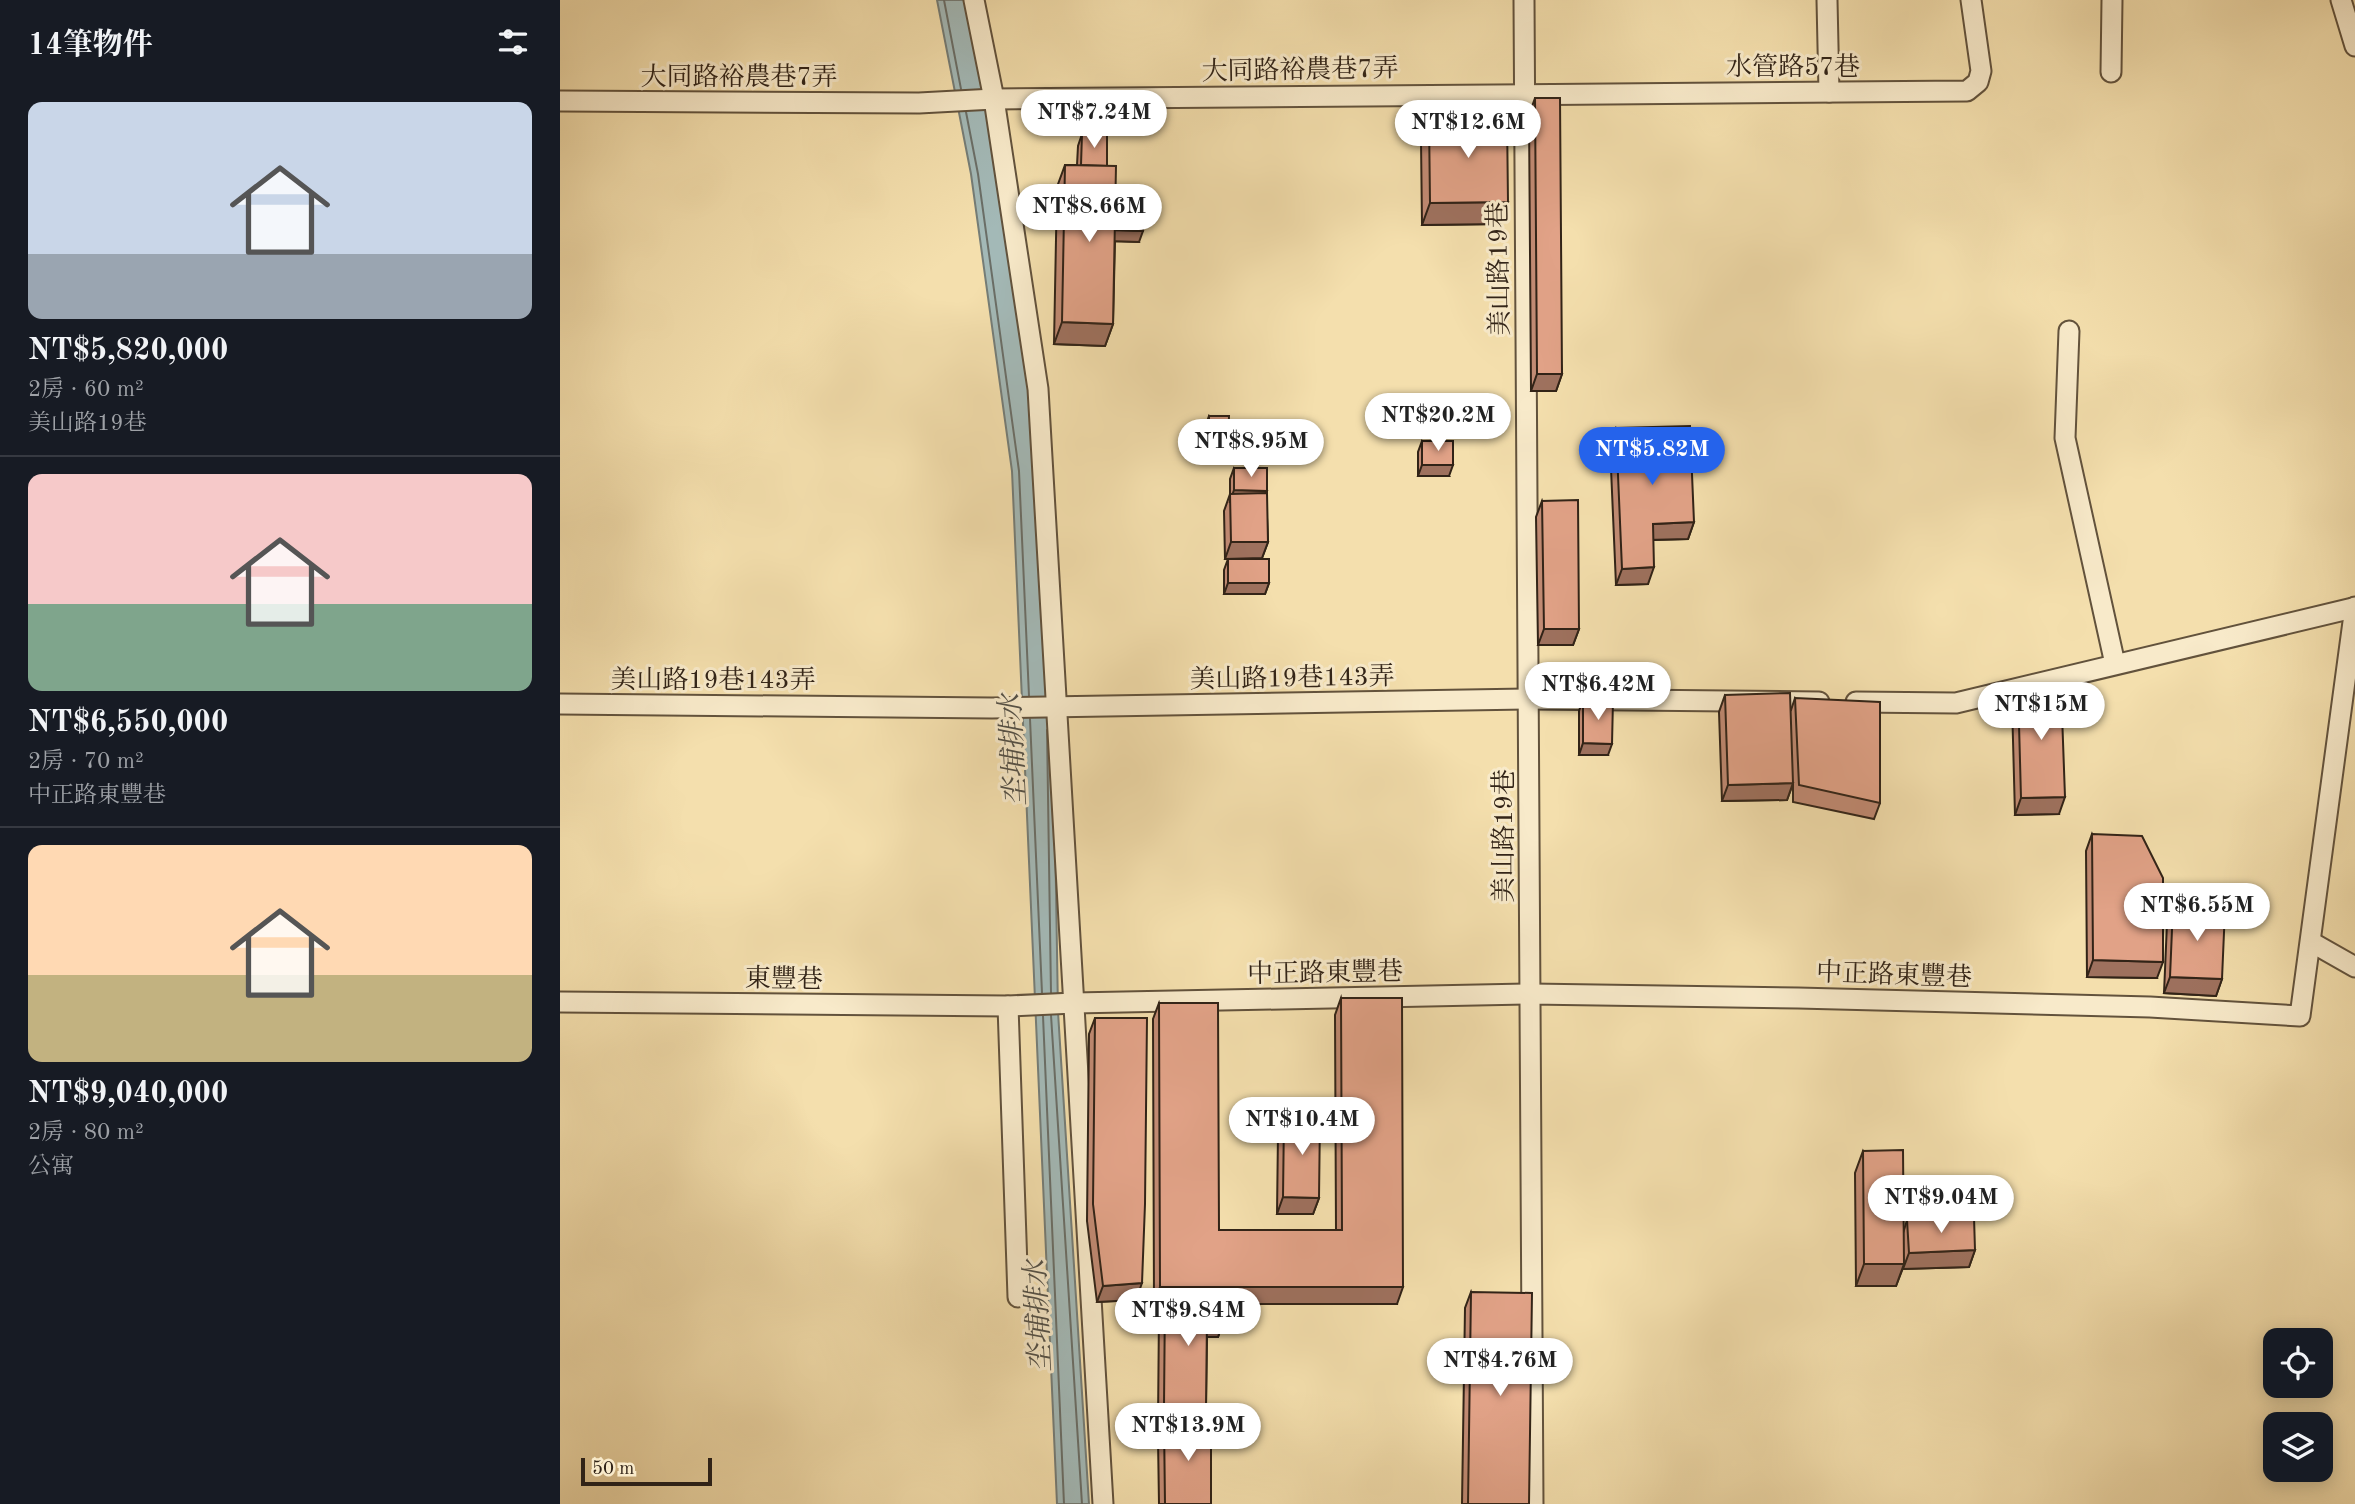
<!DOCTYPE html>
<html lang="zh-TW">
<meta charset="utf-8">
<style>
body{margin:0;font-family:"Old Standard TT","Noto Serif TC",serif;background:#20242c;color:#f1f3f6;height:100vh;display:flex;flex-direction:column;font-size:26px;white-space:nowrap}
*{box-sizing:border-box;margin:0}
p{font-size:23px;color:#9ea1a6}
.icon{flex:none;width:38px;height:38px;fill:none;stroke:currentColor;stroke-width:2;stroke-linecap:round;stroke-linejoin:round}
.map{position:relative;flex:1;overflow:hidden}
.side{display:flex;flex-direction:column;background:#171b24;width:560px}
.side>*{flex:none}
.controls{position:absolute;left:1703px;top:1328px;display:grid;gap:14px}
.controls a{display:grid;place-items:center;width:70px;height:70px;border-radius:14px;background:#171b24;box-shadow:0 4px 18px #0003;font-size:35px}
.scale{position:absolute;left:21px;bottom:18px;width:131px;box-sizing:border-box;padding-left:7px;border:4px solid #312317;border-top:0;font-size:19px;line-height:24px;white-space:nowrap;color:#312317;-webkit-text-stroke:5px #f8eaca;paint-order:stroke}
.price{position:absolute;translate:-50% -60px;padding:0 16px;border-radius:24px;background:#fff;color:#222;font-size:23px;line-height:46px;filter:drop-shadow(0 2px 4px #0008)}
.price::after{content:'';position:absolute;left:50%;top:42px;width:21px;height:16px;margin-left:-10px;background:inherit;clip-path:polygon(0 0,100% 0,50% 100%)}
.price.current{background:#2563eb;color:#fff}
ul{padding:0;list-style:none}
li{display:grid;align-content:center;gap:14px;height:371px;padding:0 28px}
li+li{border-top:2px solid #363941}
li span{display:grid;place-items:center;height:217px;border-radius:14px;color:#555}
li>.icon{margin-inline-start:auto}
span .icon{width:126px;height:126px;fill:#fffc;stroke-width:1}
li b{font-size:30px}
h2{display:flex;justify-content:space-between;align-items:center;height:84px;padding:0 28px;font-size:30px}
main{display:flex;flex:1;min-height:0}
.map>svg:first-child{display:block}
</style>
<main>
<section class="side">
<h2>14筆物件<svg class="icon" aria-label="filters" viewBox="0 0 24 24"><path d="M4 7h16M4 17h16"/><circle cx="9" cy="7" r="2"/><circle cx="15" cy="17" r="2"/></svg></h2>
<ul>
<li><span style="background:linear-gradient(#c9d6e8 70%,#9aa5b1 0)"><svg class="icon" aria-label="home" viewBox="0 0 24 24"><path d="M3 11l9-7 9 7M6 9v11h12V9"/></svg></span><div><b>NT$5,820,000</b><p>2房 · 60 m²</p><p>美山路19巷</p></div></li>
<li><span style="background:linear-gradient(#f6c9c9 60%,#7fa58c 0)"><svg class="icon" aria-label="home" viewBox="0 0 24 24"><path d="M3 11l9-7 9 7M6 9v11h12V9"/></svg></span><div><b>NT$6,550,000</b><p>2房 · 70 m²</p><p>中正路東豐巷</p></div></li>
<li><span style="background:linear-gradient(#ffd9b3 60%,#c2b280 0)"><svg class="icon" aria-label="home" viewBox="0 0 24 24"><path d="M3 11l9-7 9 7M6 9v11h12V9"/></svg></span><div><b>NT$9,040,000</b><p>2房 · 80 m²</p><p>公寓</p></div></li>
</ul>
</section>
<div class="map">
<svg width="1795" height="1504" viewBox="0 0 1795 1504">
<rect width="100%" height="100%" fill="#f4dfad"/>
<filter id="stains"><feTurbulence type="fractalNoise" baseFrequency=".00286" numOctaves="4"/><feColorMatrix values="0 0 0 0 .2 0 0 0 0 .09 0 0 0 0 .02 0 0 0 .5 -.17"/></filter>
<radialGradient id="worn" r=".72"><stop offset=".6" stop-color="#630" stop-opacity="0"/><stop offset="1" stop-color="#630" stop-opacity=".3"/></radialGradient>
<polygon fill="#a3b9b7" stroke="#757d77" stroke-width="2" points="377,0 410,0 471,322 492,647 498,1012 529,1504 497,1504 452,471 411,174"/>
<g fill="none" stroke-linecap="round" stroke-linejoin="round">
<g stroke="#6a6e67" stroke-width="2">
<polyline points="384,0 401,89"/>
<polyline points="406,112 418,174 459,471 469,696"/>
<polyline points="470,719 482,993"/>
<polyline points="487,730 491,993"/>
<polyline points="491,1015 522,1504"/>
<polyline points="483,1016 504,1504"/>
</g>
<defs>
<g id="minor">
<polyline points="414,0 434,99 478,389 543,1504"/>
<polyline points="964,0 973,1504"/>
<polyline points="1267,0 1269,92"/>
<polyline points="1781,0 1795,46"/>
<polyline points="1551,72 1552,0"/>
<polyline points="0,101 359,103 434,99 1407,91 1418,82 1421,71 1411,0"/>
<polyline points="1509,331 1505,438 1555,664"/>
<polyline points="1296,702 1396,703 1793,608"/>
<polyline points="0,704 432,708 968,699 1259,702"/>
<polyline points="1751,942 1795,967"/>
<polyline points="0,1002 448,1006 514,1003 971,994 1238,998 1590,1007 1740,1016 1795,607"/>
<polyline points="448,1006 458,1297"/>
</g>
</defs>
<use href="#minor" stroke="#62523c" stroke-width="23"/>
<use href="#minor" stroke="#f8eaca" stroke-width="19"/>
</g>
<g fill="#c28b74" stroke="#312317" stroke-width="2">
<polygon points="975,98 1002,374 996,391 971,391 969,115"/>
<polygon points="869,118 940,224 862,225 861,140"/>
<polygon points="522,134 547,166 556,192 566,208 579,242 555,241 553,324 545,346 494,344 497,187 505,165 517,165 518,146"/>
<polygon points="649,416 668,445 664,456 645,456 645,427"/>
<polygon points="1056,428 1134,522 1128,539 1093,540 1088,584 1056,585 1050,445"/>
<polygon points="862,441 889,476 858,476 858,452"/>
<polygon points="674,468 706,493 708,542 702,558 665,559 664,511 670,494 670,479"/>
<polygon points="982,501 1019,629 1013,645 978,645 976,517"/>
<polygon points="668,559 709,583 705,594 664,594 664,570"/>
<polygon points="1458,687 1499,814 1455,815 1452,703"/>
<polygon points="1165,695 1231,710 1235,698 1320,803 1314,819 1233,802 1233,784 1227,800 1162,801 1159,712"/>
<polygon points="1023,700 1048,755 1019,755 1019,711"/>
<polygon points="1532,834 1597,978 1527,977 1526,851"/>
<polygon points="1613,906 1662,979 1656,996 1604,993 1607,923"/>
<polygon points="781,998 837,1304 665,1304 664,1320 658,1337 647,1337 646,1406 640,1422 651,1504 599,1504 598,1439 604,1422 598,1422 599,1312 603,1304 594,1304 593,1019 599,1003 659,1230 776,1230 775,1015"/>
<polygon points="535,1018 576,1300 537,1302 527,1221 529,1034"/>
<polygon points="724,1117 759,1198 753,1214 717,1214 718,1133"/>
<polygon points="1303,1151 1344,1230 1347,1220 1415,1250 1409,1267 1343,1269 1343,1268 1336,1286 1296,1286 1295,1173"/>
<polygon points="911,1292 969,1504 902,1504 905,1308"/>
</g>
<g fill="#9e715e" stroke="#312317" stroke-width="2">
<polygon points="948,202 940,224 862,225 870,203"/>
<polygon points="553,230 583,231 579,242 548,241"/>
<polygon points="502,322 553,324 545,346 494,344"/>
<polygon points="977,374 1002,374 996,391 971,391"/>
<polygon points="649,445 668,445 664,456 645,456"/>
<polygon points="862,465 893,465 889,476 858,476"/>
<polygon points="674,490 707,491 703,502 670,502"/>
<polygon points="1134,522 1128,539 1087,540 1093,524"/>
<polygon points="671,542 708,542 702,558 665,559"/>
<polygon points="1094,567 1088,584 1056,585 1062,569"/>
<polygon points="668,583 709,583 705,594 664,594"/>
<polygon points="984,629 1019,629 1013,645 978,645"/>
<polygon points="1023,743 1052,744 1048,755 1019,755"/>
<polygon points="1233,783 1227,800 1162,801 1168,785"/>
<polygon points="1505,797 1499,814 1455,815 1461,798"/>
<polygon points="1533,960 1603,962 1597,978 1527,977"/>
<polygon points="1610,977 1662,979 1656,996 1604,993"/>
<polygon points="723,1197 759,1198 753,1214 717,1214"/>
<polygon points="1415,1250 1409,1267 1343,1269 1349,1253"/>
<polygon points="1304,1264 1344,1264 1336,1286 1296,1286"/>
<polygon points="582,1283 576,1300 537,1302 543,1286"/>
<polygon points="600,1287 843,1287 837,1304 605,1304 605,1296 603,1304 594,1304"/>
<polygon points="647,1320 664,1320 658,1337 641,1337"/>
<polygon points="604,1406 646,1406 640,1423 598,1422"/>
</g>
<g fill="#e1a287" stroke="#312317" stroke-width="2">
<polygon points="975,98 1000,98 1002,374 977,374"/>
<polygon points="947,117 948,202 870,203 869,118"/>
<polygon points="522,134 547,135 547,166 521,165"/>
<polygon points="505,165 556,166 553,324 502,322"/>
<polygon points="556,192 567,193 566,208 584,209 583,231 555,230"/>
<polygon points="649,416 669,416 668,445 649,445"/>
<polygon points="1130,426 1134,522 1093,524 1094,567 1062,569 1056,428"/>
<rect x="862" y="441" width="31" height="24"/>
<polygon points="674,468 707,468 707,491 674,490"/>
<polygon points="707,493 708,542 671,542 670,494"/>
<polygon points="1018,500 1019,629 984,629 982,501"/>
<rect x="668" y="559" width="41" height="24"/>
<polygon points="1501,686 1505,797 1461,798 1458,687"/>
<polygon points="1230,693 1233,783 1168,785 1165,695"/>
<polygon points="1235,698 1320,702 1320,803 1239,785"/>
<polygon points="1023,700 1053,700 1052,744 1023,743"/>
<polygon points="1532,834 1582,836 1603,878 1603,962 1533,960"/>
<polygon points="1613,906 1665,909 1662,979 1610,977"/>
<polygon points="781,998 842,998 843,1287 600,1287 599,1003 658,1003 659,1230 782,1230"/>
<polygon points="535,1018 587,1018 585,1204 582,1283 543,1286 533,1204"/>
<polygon points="724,1117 760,1117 759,1198 723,1197"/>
<polygon points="1343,1150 1344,1264 1304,1264 1303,1151"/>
<polygon points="1414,1217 1415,1250 1349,1253 1347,1220"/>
<polygon points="911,1292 972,1293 969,1504 908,1504"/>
<polygon points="605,1296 665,1297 664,1320 647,1320 646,1406 604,1406"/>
<polygon points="604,1422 651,1422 651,1504 605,1504"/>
</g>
<g text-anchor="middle" stroke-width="6" stroke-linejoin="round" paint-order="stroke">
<g font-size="26" fill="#312317" stroke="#f8eaca">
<text x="1233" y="75">水管路57巷</text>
<text transform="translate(740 69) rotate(-1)" y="9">大同路裕農巷7弄</text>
<text x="179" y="85">大同路裕農巷7弄</text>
<text transform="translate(938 269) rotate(-91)" y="9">美山路19巷</text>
<text transform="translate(732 677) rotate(-1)" y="9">美山路19巷143弄</text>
<text x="153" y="688">美山路19巷143弄</text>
<text transform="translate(943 836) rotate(-90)" y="9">美山路19巷</text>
<text transform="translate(765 972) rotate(-1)" y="9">中正路東豐巷</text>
<text transform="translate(1334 974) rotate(2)" y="9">中正路東豐巷</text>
<text transform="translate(224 978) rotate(1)" y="9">東豐巷</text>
</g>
<g font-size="28" font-style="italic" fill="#535047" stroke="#f8eaca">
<text transform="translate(452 750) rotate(-93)" y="10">坔埔排水</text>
<text transform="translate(477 1316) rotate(-93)" y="10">坔埔排水</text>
</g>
</g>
<rect width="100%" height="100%" filter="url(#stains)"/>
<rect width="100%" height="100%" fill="url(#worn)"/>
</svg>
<div class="controls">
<a><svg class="icon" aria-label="locate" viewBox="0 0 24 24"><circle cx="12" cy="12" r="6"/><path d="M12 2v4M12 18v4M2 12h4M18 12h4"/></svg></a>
<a><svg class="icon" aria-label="layers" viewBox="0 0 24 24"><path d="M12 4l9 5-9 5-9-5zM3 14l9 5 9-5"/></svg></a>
</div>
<div class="scale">50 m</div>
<b class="price" style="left:534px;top:150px">NT$7.24M</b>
<b class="price" style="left:908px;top:160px">NT$12.6M</b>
<b class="price" style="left:529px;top:244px">NT$8.66M</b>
<b class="price" style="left:878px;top:453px">NT$20.2M</b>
<b class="price" style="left:691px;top:479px">NT$8.95M</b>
<b class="price current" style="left:1092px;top:487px">NT$5.82M</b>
<b class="price" style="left:1038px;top:722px">NT$6.42M</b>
<b class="price" style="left:1481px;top:742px">NT$15M</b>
<b class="price" style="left:1637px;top:943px">NT$6.55M</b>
<b class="price" style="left:742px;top:1157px">NT$10.4M</b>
<b class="price" style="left:1381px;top:1235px">NT$9.04M</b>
<b class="price" style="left:628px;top:1348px">NT$9.84M</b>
<b class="price" style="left:940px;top:1398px">NT$4.76M</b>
<b class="price" style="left:628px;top:1463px">NT$13.9M</b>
</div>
</main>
